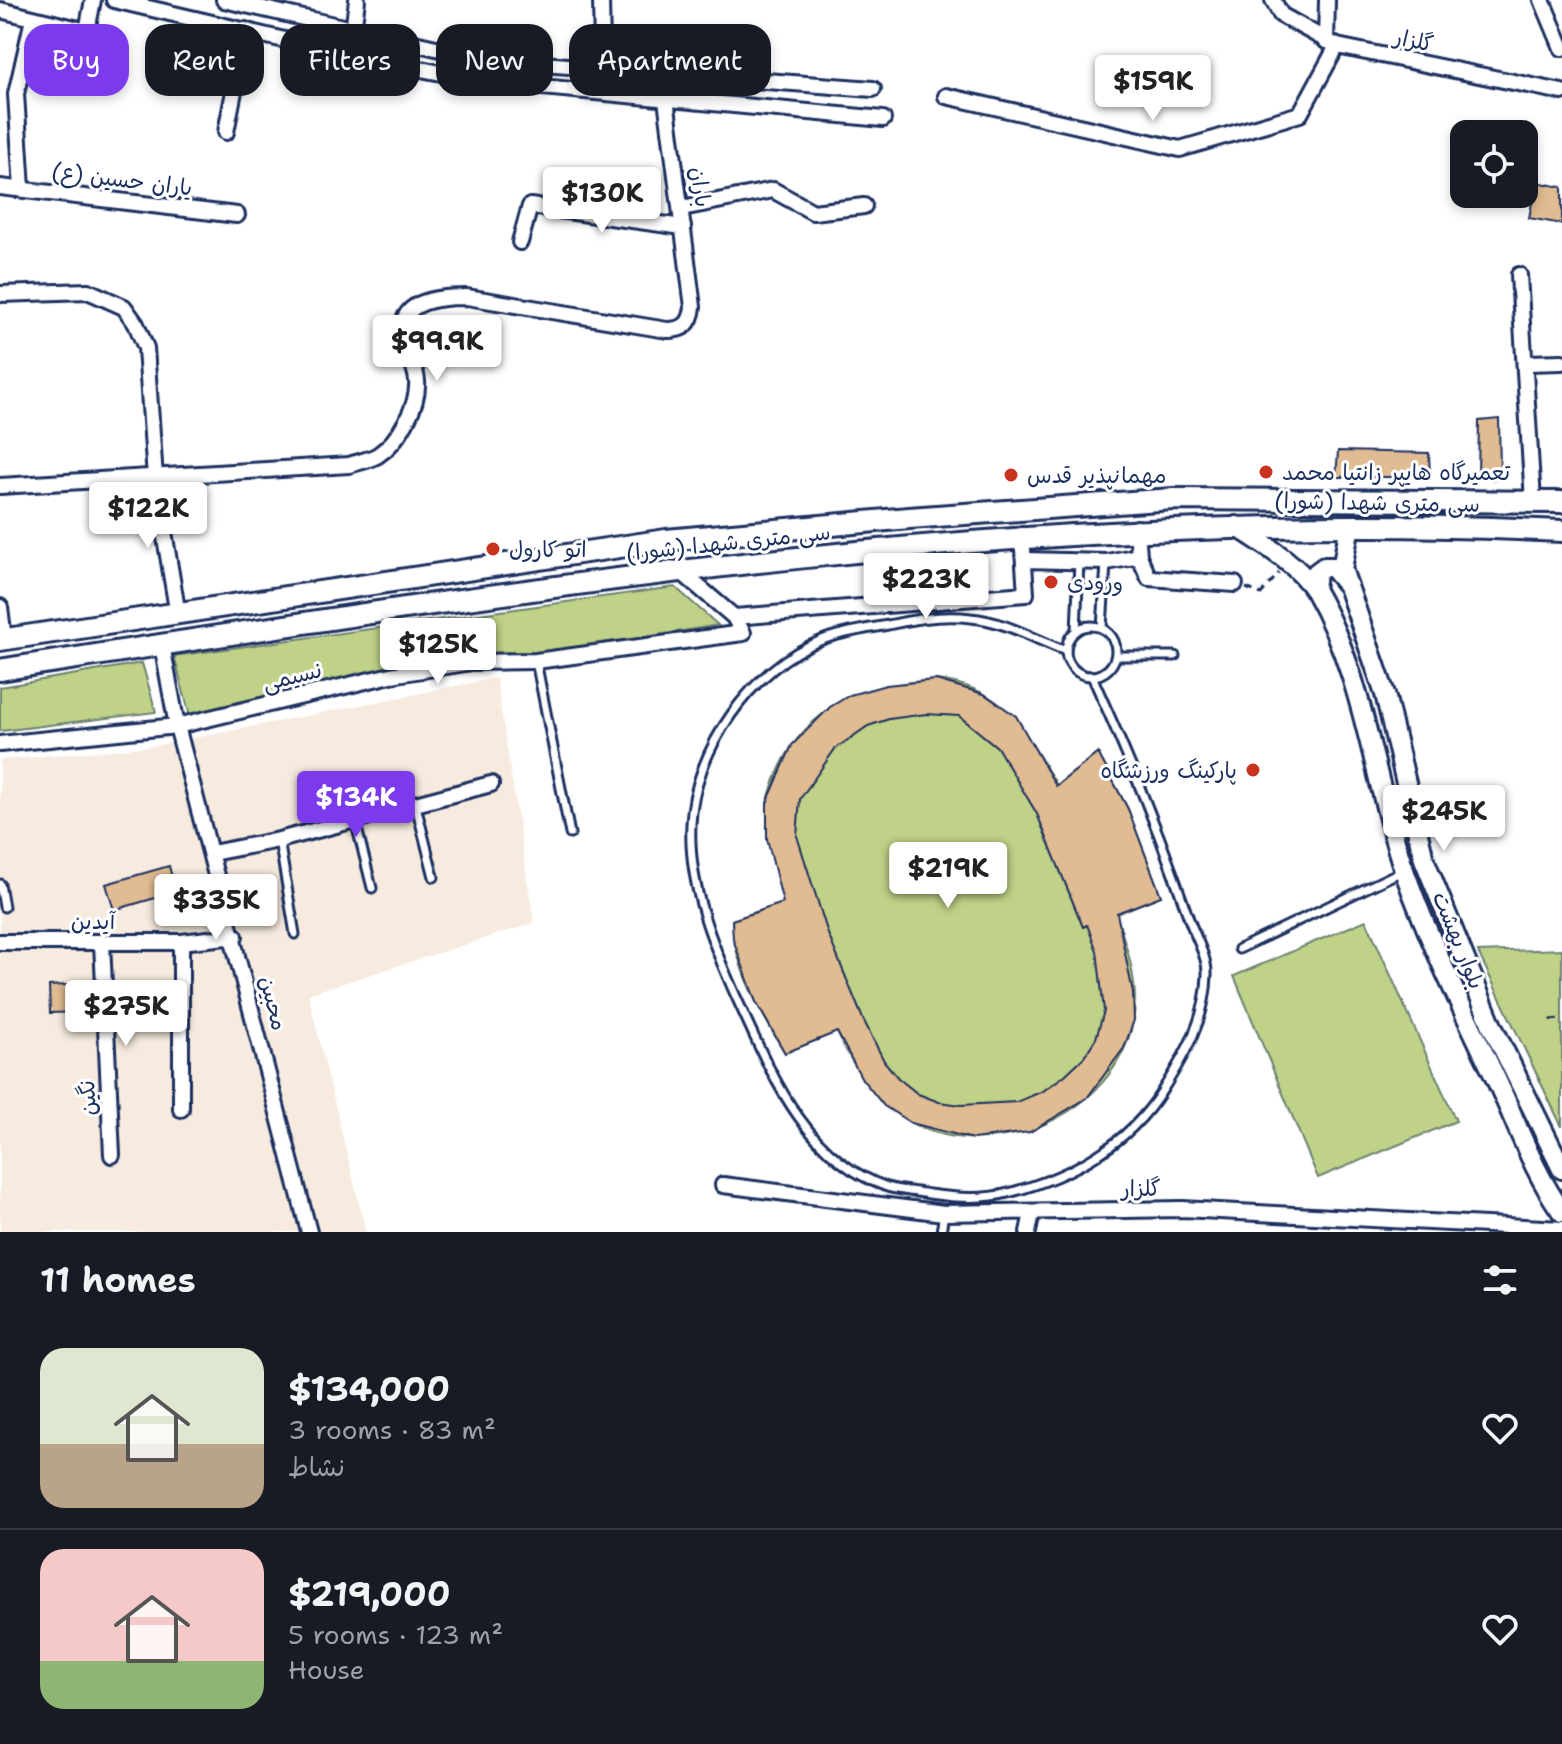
<!DOCTYPE html>
<meta charset="utf-8">
<style>
body{margin:0;font-family:"Shantell Sans","Playpen Sans Arabic",sans-serif;background:#242831;color:#f1f3f6;height:100vh;display:flex;flex-direction:column;font-size:30px;white-space:nowrap}
*{box-sizing:border-box;margin:0}
p{font-size:26px;color:#9ea1a6}
.icon{flex:none;width:44px;height:44px;fill:none;stroke:currentColor;stroke-width:2;stroke-linecap:round;stroke-linejoin:round}
.map{position:relative;height:1232px;overflow:hidden}
.side{display:flex;flex-direction:column;background:#171b24;flex:1}
.side>*{flex:none}
.hud{position:absolute;left:24px;top:24px;width:800px;height:72px;display:flex;gap:16px}
.tools{position:absolute;left:1450px;top:120px;display:grid;gap:16px}
.tools a{display:grid;place-items:center;width:88px;height:88px;border-radius:16px;background:#171b24;box-shadow:0 4px 12px #0003;font-size:40px}
.price{position:absolute;translate:-50% -68px;padding:0 18px;border-radius:8px;background:#fff;color:#222;font-size:26px;line-height:52px;filter:drop-shadow(0 2px 4px #0008)}
.price::after{content:'';position:absolute;left:50%;top:48px;width:24px;height:18px;margin-left:-12px;background:inherit;clip-path:polygon(0 0,100% 0,50% 100%)}
.price.selected{background:#7c3aed;color:#fff}
ul{padding:0;list-style:none}
li{display:flex;align-items:center;gap:24px;height:200px;padding:0 40px}
li+li{border-top:2px solid #363941}
li span{display:grid;place-items:center;flex:none;width:224px;height:160px;border-radius:24px;color:#555}
li>.icon{margin-inline-start:auto}
span .icon{width:96px;height:96px;fill:#fffc;stroke-width:1}
li b{font-size:34px}
h2{display:flex;justify-content:space-between;align-items:center;height:96px;padding:0 40px;font-size:34px}
.tag{padding:0 28px;border-radius:24px;background:#171b24;box-shadow:0 4px 12px #0003;font-size:28px;line-height:72px}
.tag.selected{background:#7c3aed;color:#fff}
.map>svg:first-child{display:block}
</style>
<div class="map">
<svg width="1562" height="1232" viewBox="0 0 1562 1232">
<rect width="100%" height="100%" fill="#fff"/>
<filter id="ink" filterUnits="userSpaceOnUse"><feTurbulence type="fractalNoise" baseFrequency=".0125" numOctaves="2"/><feDisplacementMap in="SourceGraphic" scale="16" xChannelSelector="R" yChannelSelector="G"/><feConvolveMatrix kernelMatrix="1 2 1 2 8 2 1 2 1" color-interpolation-filters="sRGB"/></filter>
<g filter="url(#ink)">
<polygon fill="#f6ebde" points="496,678 534,923 308,994 366,1232 0,1232 0,760 154,746"/>
<g fill="#bfd287" stroke="#6d8072" stroke-width="2">
<polygon points="675,587 718,625 552,653 446,658 190,716 174,656"/>
<polygon points="142,663 156,712 0,731 0,687"/>
<path d="M936 680C1008 687 1023 732 1057 785L1098 753 1128 809 1161 896 1116 914C1127 947 1140 986 1133 1021 1115 1114 996 1165 914 1124 880 1107 852 1066 837 1032L785 1053C761 1013 734 968 732 920L784 903C779 871 768 837 768 805 768 793 775 780 779 770 808 704 869 683 936 680Z"/>
<polygon points="1366,920 1456,1121 1318,1178 1234,976"/>
<polygon points="1562,949 1562,1127 1478,952"/>
</g>
<g fill="#e1bc92" stroke="#1b2f5e" stroke-width="2" fill-rule="evenodd">
<polygon points="1536,182 1562,187 1562,224 1529,218"/>
<polygon points="1499,419 1500,472 1494,480 1478,476 1479,421"/>
<polygon points="1338,451 1429,453 1430,477 1336,477"/>
<path d="M936 680 984 694 1016 716 1056 786 1098 753 1128 809 1161 896 1117 913 1133 993 1134 1020 1124 1048 1087 1098 1030 1132 973 1139 911 1123 884 1106 862 1079 837 1032 785 1053 756 1002 733 939 732 920 783 903 767 839V803L792 745 830 707 850 695 886 685ZM926 714 959 716 997 747 1037 814 1083 927 1087 925 1097 951 1104 1011 1096 1038 1084 1057 1065 1075 1043 1091 1017 1102 961 1105 939 1102 918 1094 898 1078 884 1061 863 1019 828 934 797 836 800 799 835 749 868 726 889 719Z"/>
<polygon points="169,866 176,892 114,910 106,884"/>
<polygon points="88,984 88,1012 50,1013 49,986"/>
</g>
<g fill="none" stroke-linecap="round" stroke-linejoin="round">
<defs>
<g id="service">
<circle cx="1091" cy="651" r="25"/>
<polyline points="1102,628 1106,563"/>
<polyline points="1076,631 1079,562"/>
<path d="M1066 651C1034 639 1005 621 971 618 944 614 914 619 888 625 866 629 842 632 822 640 752 667 694 750 691 824 688 886 713 946 738 1001 771 1073 805 1159 887 1187 900 1191 915 1191 929 1194 957 1198 984 1200 1012 1192 1071 1176 1128 1145 1162 1091 1185 1055 1206 1019 1207 975 1208 958 1195 936 1189 919 1161 837 1128 755 1092 676"/>
<polyline points="1116,656 1175,656"/>
<polyline points="536,661 570,834"/>
<polyline points="416,806 434,877"/>
<polyline points="355,820 372,888"/>
<polyline points="279,840 295,934"/>
<polyline points="0,884 4,907"/>
<polyline points="1239,949 1402,871"/>
<polyline points="941,1232 944,1213"/>
</g>
<g id="minor">
<polyline points="114,0 353,56 488,82 883,119"/>
<polyline points="224,0 489,60 873,89"/>
<polyline points="601,0 602,49"/>
<polyline points="1273,0 1281,15 1337,46 1562,92"/>
<polyline points="1542,0 1562,48"/>
<polyline points="0,10 87,31 93,0"/>
<polyline points="353,31 357,0"/>
<polyline points="1326,41 1327,0"/>
<polyline points="946,96 1180,149 1300,114 1337,46"/>
<polyline points="226,132 246,30"/>
<polyline points="0,187 237,215"/>
<polyline points="22,189 16,94 33,19"/>
<polyline points="682,208 773,190 813,212 864,206"/>
<polyline points="520,242 530,206 683,227"/>
<polyline points="1519,275 1533,501"/>
<polyline points="0,294 88,291 124,307 136,324 146,348 155,478 178,615"/>
<polyline points="1527,363 1562,362"/>
<path d="M0 486 349 465C358 462 370 460 378 455 399 441 419 405 417 381 416 366 407 354 404 340 394 300 439 297 467 297L667 330C684 330 691 324 693 307L663 76"/>
<polyline points="1137,528 1139,556 1149,578 1235,584"/>
<polyline points="1024,560 1107,562 1139,556"/>
<polyline points="0,607 4,639"/>
<polyline points="734,617 1026,594 1022,535"/>
<polyline points="162,645 177,726 309,1232"/>
<polyline points="0,744 177,726 391,675 472,662 536,661 743,633 734,617 679,570"/>
<polyline points="212,853 279,840 491,784"/>
<polyline points="0,942 181,942 235,936"/>
<polyline points="181,942 181,1109"/>
<polyline points="102,943 112,1155"/>
<polyline points="723,1185 944,1213 1182,1209 1562,1229"/>
<polyline points="1028,1232 1032,1213"/>
</g>
<g id="tertiary">
<polyline points="1350,525 1342,569 1385,694 1424,859 1492,1026 1562,1169"/>
<path d="M1236 526C1262 543 1298 564 1315 591 1365 678 1373 780 1405 873 1430 943 1463 1010 1495 1077 1517 1123 1532 1170 1562 1212"/>
<polyline points="1314,589 1316,573 1324,567 1332,567 1345,583"/>
</g>
<g id="secondary">
<polyline points="0,640 666,540 909,518 1173,499 1562,502"/>
<path d="M0 670C518 589 1036 504 1562 531"/>
</g>
</defs>
<use href="#service" stroke="#1b2f5e" stroke-width="13"/>
<use href="#minor" stroke="#1b2f5e" stroke-width="20"/>
<use href="#tertiary" stroke="#1b2f5e" stroke-width="24"/>
<use href="#secondary" stroke="#1b2f5e" stroke-width="26"/>
<g stroke="#1b2f5e" stroke-width="3" stroke-dasharray="8 6" stroke-linecap="butt">
<polyline points="1246,588 1261,594 1279,573"/>
<polyline points="1550,1020 1562,1019"/>
</g>
<use href="#service" stroke="#fff" stroke-width="7"/>
<use href="#minor" stroke="#fff" stroke-width="14"/>
<use href="#tertiary" stroke="#fff" stroke-width="18"/>
<use href="#secondary" stroke="#fff" stroke-width="20"/>
</g>
</g>
<g fill="#c8321e" stroke="#fff" stroke-width="3">
<circle cx="1266" cy="472" r="8"/>
<circle cx="1011" cy="475" r="8"/>
<circle cx="493" cy="549" r="8"/>
<circle cx="1051" cy="582" r="8"/>
<circle cx="1253" cy="770" r="8"/>
</g>
<g text-anchor="middle" stroke-width="6" stroke-linejoin="round" paint-order="stroke">
<g font-size="22" fill="#1b2f5e" stroke="#fff">
<text transform="translate(1414 40) rotate(12)" y="8">گلزار</text>
<text transform="translate(122 179) rotate(7)" y="8">یاران حسین (ع)</text>
<text transform="translate(701 187) rotate(82)" y="8">باران</text>
<text transform="translate(1377 502) rotate(1)" y="8">سی متری شهدا (شورا)</text>
<text transform="translate(728 542) rotate(-6)" y="8">سی متری شهدا (شورا)</text>
<text transform="translate(292 676) rotate(-14)" y="8">نسیمی</text>
<text x="93" y="929">آیدین</text>
<text transform="translate(1459 940) rotate(68)" y="8">بلوار بهشت</text>
<text transform="translate(274 1003) rotate(76)" y="8">محبین</text>
<text transform="translate(87 1098) rotate(-93)" y="8">نگین</text>
<text transform="translate(1141 1188) rotate(-1)" y="8">گلزار</text>
</g>
<g font-size="22" fill="#1b2f5e" stroke="#fff" text-anchor="start">
<text x="1282" y="480">تعمیرگاه هایپر زانتیا محمد</text>
<text x="1027" y="483">مهمانپذیر قدس</text>
<text x="509" y="557">اتو کارول</text>
<text x="1067" y="590">ورودی</text>
<text x="1237" y="778" text-anchor="end">پارکینگ ورزشگاه</text>
</g>
</g>
</svg>
<div class="tools">
<a><svg class="icon" aria-label="locate" viewBox="0 0 24 24"><circle cx="12" cy="12" r="6"/><path d="M12 2v4M12 18v4M2 12h4M18 12h4"/></svg></a>
</div>
<b class="price" style="left:1153px;top:123px">$159K</b>
<b class="price" style="left:602px;top:235px">$130K</b>
<b class="price" style="left:437px;top:383px">$99.9K</b>
<b class="price" style="left:148px;top:550px">$122K</b>
<b class="price" style="left:926px;top:621px">$223K</b>
<b class="price" style="left:438px;top:686px">$125K</b>
<b class="price selected" style="left:356px;top:839px">$134K</b>
<b class="price" style="left:1444px;top:853px">$245K</b>
<b class="price" style="left:948px;top:910px">$219K</b>
<b class="price" style="left:216px;top:942px">$335K</b>
<b class="price" style="left:126px;top:1048px">$275K</b>
<div class="hud">
<a class="tag selected">Buy</a>
<a class="tag">Rent</a>
<a class="tag">Filters</a>
<a class="tag">New</a>
<a class="tag">Apartment</a>
</div>
</div>
<section class="side">
<h2>11 homes<svg class="icon" aria-label="filters" viewBox="0 0 24 24"><path d="M4 7h16M4 17h16"/><circle cx="9" cy="7" r="2"/><circle cx="15" cy="17" r="2"/></svg></h2>
<ul>
<li><span style="background:linear-gradient(#dfe7d0 60%,#b9a48a 0)"><svg class="icon" aria-label="home" viewBox="0 0 24 24"><path d="M3 11l9-7 9 7M6 9v11h12V9"/></svg></span><div><b>$134,000</b><p>3 rooms · 83 m²</p><p>نشاط</p></div><svg class="icon" aria-label="heart" viewBox="0 0 24 24"><path d="M12 20l-8-8c-3-5 5-10 8-4 3-6 11-1 8 4z"/></svg></li>
<li><span style="background:linear-gradient(#f6c9c9 70%,#8fb573 0)"><svg class="icon" aria-label="home" viewBox="0 0 24 24"><path d="M3 11l9-7 9 7M6 9v11h12V9"/></svg></span><div><b>$219,000</b><p>5 rooms · 123 m²</p><p>House</p></div><svg class="icon" aria-label="heart" viewBox="0 0 24 24"><path d="M12 20l-8-8c-3-5 5-10 8-4 3-6 11-1 8 4z"/></svg></li>
</ul>
</section>
